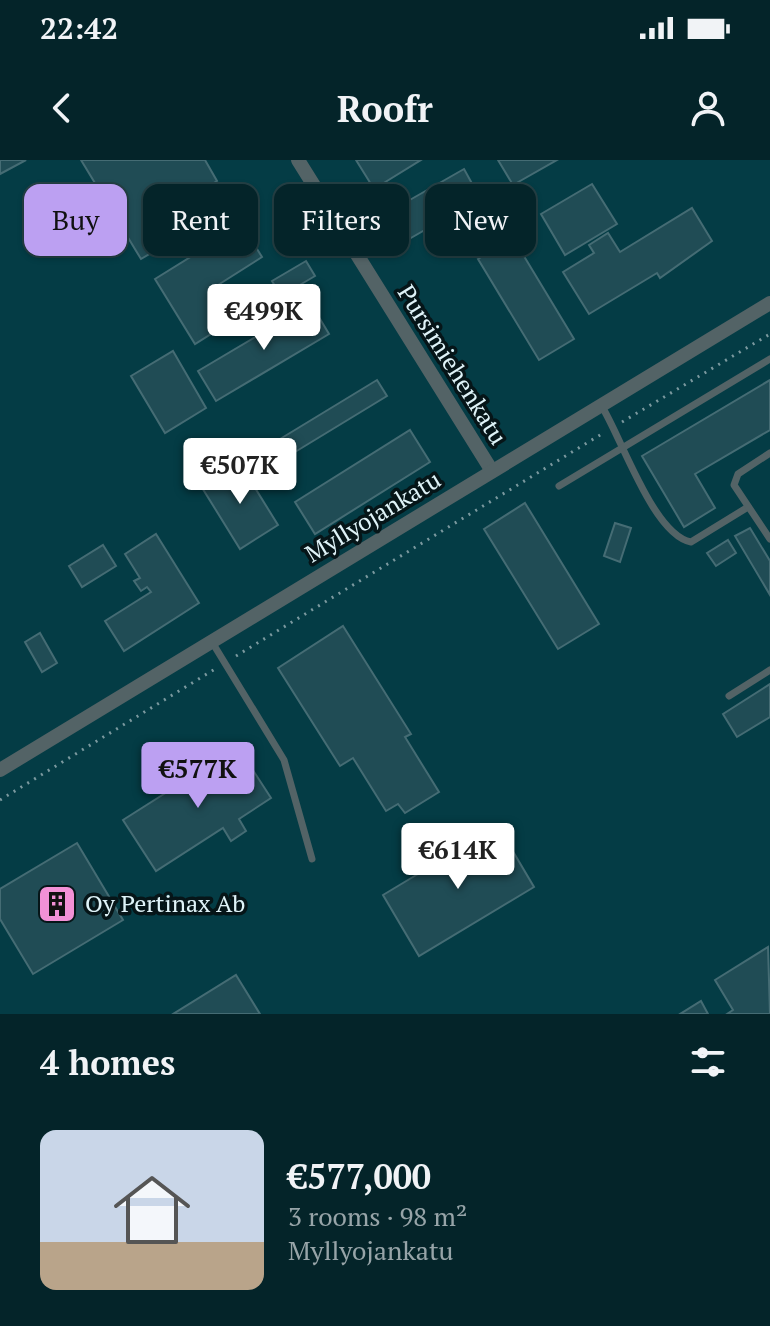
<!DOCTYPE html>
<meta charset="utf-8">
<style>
body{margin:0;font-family:"PT Serif",serif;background:#0d2c31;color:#f1f3f6;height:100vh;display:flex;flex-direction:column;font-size:30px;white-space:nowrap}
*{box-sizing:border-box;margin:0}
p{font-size:26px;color:#97a4a8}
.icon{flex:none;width:44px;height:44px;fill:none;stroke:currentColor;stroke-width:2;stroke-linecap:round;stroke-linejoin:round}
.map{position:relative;height:854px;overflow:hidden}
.side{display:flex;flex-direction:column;background:#042429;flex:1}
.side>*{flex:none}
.top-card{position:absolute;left:24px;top:24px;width:722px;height:72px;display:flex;gap:16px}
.price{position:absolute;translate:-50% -68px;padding:0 18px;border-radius:8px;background:#fff;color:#222;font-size:26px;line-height:52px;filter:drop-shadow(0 2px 4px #0008)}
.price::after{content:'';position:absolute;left:50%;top:48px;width:24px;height:18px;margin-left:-12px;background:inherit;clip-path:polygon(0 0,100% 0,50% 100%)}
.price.active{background:#bca0f2;color:#111}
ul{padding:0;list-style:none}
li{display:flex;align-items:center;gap:24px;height:200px;padding:0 40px}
li span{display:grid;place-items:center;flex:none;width:224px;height:160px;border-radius:16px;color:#555}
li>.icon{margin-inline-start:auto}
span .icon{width:96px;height:96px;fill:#fffc;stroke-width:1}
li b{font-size:34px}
h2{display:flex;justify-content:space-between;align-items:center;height:96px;padding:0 40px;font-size:34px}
.tag{padding:0 28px;border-radius:16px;background:#042429;box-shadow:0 2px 6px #0004,0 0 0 2px #254146;font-size:28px;line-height:72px}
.tag.active{background:#bca0f2;color:#111}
.status{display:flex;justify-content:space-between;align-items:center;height:56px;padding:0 40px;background:#042429;direction:ltr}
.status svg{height:22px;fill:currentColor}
header{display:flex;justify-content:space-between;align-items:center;height:104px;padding:0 40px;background:#042429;font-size:36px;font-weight:700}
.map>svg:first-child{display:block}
</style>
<div class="status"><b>22:42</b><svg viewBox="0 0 49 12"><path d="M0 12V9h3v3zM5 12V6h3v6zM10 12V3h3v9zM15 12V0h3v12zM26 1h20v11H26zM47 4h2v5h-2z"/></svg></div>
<header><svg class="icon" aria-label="back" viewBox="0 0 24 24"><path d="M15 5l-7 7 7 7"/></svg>Roofr<svg class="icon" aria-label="person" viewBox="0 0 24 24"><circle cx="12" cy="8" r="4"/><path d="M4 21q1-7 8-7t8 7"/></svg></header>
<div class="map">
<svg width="770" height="854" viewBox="0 0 770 854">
<rect width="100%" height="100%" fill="#063037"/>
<rect fill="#043c45" x="0" y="0" width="770" height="854"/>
<g fill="#204c55" stroke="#456c74" stroke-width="2">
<polygon points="0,0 26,0 0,14"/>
<polygon points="81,0 205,0 217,21 182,42 197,66 141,99"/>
<polygon points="356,0 421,0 374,29"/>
<polygon points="498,0 557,0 513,25"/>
<polygon points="464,9 480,38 397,86 380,57"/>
<polygon points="592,24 617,64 565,95 541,54"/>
<polygon points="692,48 712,81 660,118 657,113 589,154 563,112 594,93 589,85 608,73 620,92"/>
<polygon points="242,65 262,97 218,125 238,157 195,184 155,119"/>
<polygon points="513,78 574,179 539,200 478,99"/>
<polygon points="306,101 315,116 281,136 272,121"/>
<polygon points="311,144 329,174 216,241 198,211"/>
<polygon points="173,191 206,248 165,273 131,216"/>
<polygon points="377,220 387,236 272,306 262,290"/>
<polygon points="770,220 770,270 695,314 715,348 684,367 642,296"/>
<polygon points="410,270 430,302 315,374 295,342"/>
<polygon points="211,287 224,308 201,322 188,300"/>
<polygon points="239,302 278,365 240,389 201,326"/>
<polygon points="525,343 599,464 558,489 484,369"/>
<polygon points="615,363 631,368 620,402 604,396"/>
<polygon points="750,368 770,401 770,435 735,376"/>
<polygon points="156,374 199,443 124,491 105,461 151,432 147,427 141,431 134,421 140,418 125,394"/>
<polygon points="728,380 736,393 716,406 707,393"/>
<polygon points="103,385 116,406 82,427 69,406"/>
<polygon points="343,466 411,574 405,577 439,632 405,653 398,644 386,651 353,598 340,606 278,508"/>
<polygon points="40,473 57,503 42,512 25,482"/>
<polygon points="770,524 770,557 737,577 723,554"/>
<polygon points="238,587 271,638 239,659 246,671 231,681 223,668 156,711 123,660"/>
<polygon points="498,666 534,727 419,796 383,735"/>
<polygon points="77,683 123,760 33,814 0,759 0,729"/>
<polygon points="768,787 770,854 727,854 733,850 715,820"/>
<polygon points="236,815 260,854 173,854"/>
<polygon points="701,841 708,854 680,854"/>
</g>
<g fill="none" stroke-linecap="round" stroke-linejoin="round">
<g stroke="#7b999f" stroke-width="3" stroke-dasharray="2 6" stroke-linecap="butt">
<polyline points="622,262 770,174"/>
<polyline points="236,496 605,272"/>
<polyline points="0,640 215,509"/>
</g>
<g stroke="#536366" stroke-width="7">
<path d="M601 245C621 276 653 375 691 382L748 347"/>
<polyline points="770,293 738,314 734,325 770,379"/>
<polyline points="559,326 770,199"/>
<polyline points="212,482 284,600 312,699"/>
<polyline points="729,536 770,510"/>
</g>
<g stroke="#536366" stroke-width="14">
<polyline points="298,0 492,311"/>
<polyline points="0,610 770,143"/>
</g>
</g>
<defs>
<symbol id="building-square" viewBox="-11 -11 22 22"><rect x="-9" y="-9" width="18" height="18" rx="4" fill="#f291d6" stroke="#061518"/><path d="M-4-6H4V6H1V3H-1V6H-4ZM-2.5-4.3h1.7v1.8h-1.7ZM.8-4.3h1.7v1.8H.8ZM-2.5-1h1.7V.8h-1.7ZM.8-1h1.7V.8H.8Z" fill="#111"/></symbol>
</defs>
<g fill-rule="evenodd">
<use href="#building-square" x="35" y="722" width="44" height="44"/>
</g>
<g text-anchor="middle" stroke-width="7" stroke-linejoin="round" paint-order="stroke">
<g font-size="24" fill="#dff3f8" stroke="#061518">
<text transform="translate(452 205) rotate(58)" y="8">Pursimiehenkatu</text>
<text transform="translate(373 357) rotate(-31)" y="8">Myllyojankatu</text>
</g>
<g font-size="24" fill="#dff3f8" stroke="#061518" text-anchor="start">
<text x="85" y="752">Oy Pertinax Ab</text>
</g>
</g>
</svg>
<b class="price" style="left:264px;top:192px">€499K</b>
<b class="price" style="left:240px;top:346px">€507K</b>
<b class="price active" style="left:198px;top:650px">€577K</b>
<b class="price" style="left:458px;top:731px">€614K</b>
<div class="top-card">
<a class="tag active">Buy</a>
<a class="tag">Rent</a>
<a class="tag">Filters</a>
<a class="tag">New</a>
</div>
</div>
<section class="side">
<h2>4 homes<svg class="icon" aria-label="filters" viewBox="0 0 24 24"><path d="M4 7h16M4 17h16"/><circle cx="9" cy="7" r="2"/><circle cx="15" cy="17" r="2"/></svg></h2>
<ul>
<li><span style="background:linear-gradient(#c9d6e8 70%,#b9a48a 0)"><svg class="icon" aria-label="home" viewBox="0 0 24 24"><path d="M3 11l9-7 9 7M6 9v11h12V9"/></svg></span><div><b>€577,000</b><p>3 rooms · 98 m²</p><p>Myllyojankatu</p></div></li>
</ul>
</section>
